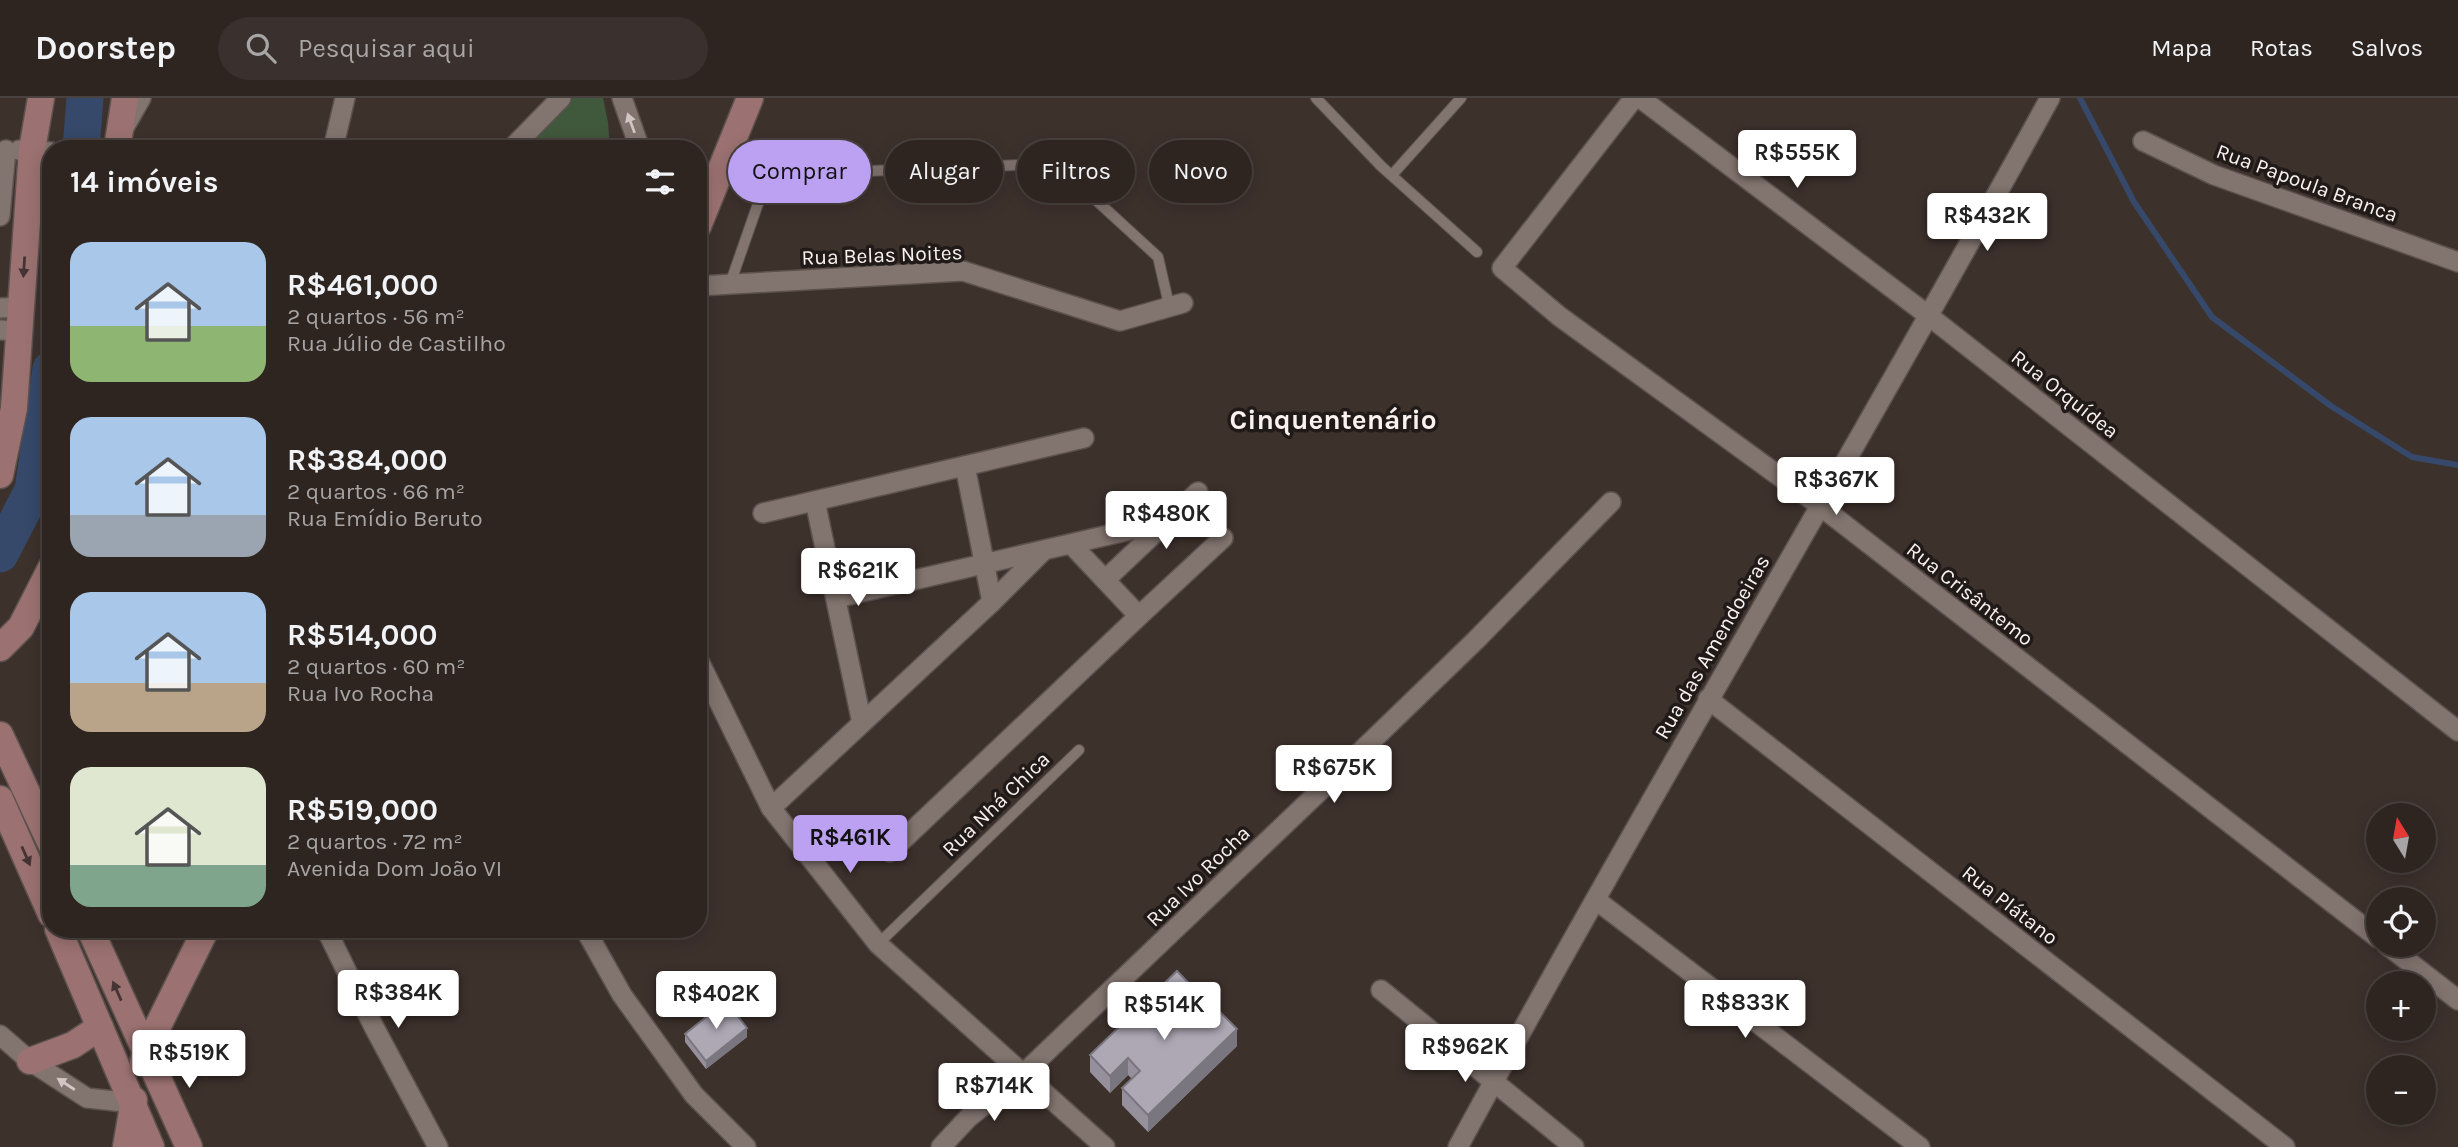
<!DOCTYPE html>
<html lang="pt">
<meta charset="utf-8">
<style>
body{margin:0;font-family:Karla,sans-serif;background:#3a312e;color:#f1f3f6;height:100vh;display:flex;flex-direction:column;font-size:26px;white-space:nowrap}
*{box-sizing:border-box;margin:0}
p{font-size:23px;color:#a7a5a5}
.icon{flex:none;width:38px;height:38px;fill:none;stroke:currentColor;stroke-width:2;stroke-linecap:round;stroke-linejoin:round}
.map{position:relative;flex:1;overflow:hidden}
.details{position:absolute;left:42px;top:42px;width:665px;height:798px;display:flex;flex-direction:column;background:#2e2521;border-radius:28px;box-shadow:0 4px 18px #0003,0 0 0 2px #49423f}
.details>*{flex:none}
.banner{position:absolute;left:728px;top:42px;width:665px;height:63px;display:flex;gap:14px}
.needle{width:46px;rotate:349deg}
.buttons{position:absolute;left:2366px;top:705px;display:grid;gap:14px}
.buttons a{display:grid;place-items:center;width:70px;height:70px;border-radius:50%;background:#2e2521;box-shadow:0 4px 18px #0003,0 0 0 2px #49423f;font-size:35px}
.price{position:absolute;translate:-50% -60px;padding:0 16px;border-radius:7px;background:#fff;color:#222;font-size:23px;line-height:46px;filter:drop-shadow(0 2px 4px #0008)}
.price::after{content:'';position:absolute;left:50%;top:42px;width:21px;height:16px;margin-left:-10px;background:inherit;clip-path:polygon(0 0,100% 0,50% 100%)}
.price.on{background:#bca0f2;color:#111}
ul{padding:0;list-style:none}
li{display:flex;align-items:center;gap:21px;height:175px;padding:0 28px}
li span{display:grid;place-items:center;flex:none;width:196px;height:140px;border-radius:21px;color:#555}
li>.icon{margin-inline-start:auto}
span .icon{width:84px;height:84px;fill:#fffc;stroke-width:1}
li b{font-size:30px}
h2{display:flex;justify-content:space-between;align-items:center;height:84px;padding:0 28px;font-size:30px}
.pill{padding:0 24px;border-radius:32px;background:#2e2521;box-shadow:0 4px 18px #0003,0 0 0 2px #49423f;font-size:24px;line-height:63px}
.pill.on{background:#bca0f2;color:#111}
header{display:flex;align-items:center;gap:42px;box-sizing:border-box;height:98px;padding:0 35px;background:#2e2521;border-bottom:2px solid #49423f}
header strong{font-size:33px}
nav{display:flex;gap:38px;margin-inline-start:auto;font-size:24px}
.search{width:490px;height:63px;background:#3a312e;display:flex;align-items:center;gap:18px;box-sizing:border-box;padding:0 24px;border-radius:38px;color:#a7a5a5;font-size:26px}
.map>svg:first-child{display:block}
</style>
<header>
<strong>Doorstep</strong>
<div class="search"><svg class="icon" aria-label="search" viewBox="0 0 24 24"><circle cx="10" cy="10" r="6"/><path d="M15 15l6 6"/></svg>Pesquisar aqui</div>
<nav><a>Mapa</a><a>Rotas</a><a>Salvos</a></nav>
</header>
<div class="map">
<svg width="2458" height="1049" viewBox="0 0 2458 1049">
<rect width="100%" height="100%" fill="#3d312c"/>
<polygon fill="#40583c" points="573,0 603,0 608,24 610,51 521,51 551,17"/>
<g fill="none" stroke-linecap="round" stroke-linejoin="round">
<polyline stroke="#36496a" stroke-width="6" points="2080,0 2134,104 2212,219 2331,308 2412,359 2458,367"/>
<g stroke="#36496a" stroke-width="37">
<polyline points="81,51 85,0"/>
<polyline points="0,456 33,392 51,271"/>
</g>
<defs>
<g id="lane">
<polyline points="1316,0 1381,68 1477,154"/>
<polyline points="1392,77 1461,0"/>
<polyline points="730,186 768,77 1040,66 1074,82 1158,159 1169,207"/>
<polyline points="878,846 1079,652"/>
</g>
<g id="street">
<polyline points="622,0 640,51"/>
<polyline points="1634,0 1502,170 1559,218 1819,407 2378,840"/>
<polyline points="1640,0 1929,218 2458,633"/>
<polyline points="125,28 141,0"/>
<polyline points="2143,43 2214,77 2458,164"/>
<polyline points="333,51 345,0"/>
<polyline points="511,51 561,0"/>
<polyline points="19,52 51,54"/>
<polyline points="0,118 6,52"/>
<polyline points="698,188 963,173 1120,223 1183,205"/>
<polyline points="0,210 21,209"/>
<polyline points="0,232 19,233"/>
<polyline points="965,368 992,504"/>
<polyline points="815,403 862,625"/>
<polyline points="763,415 1084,340"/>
<polyline points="1072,447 1139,518 1223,440"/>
<polyline points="1105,482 1198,394"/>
<polyline points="836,500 1169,423"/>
<polyline points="698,561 771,710 878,846 1105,1049"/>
<polyline points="1708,601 2285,1049"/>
<polyline points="771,710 992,504 1042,454"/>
<polyline points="890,754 1139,518"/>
<polyline points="1596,802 1920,1049"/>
<polyline points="326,831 374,929 438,1049"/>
<polyline points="585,831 622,897 694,997 746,1049"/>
<polyline points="2387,847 2458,902"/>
<polyline points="1381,892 1574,1049"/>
<polyline points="0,937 30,963 87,1000 133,1005"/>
<polyline points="941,1049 968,1020 1023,976 1325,688 1476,542 1611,404"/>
<path d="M1458 1049C1650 696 1857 352 2050 0"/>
</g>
<g id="secondary">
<polyline points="117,51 125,0"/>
<polyline points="698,128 750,0"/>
<polyline points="0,377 14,310 32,52 41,0"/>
<polyline points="0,550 21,529 51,470"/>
<polyline points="0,637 51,746"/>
<polyline points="0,701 51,816"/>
<polyline points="58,831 151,1049"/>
<polyline points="90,831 189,1049"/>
<polyline points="30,963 73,947 100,929"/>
<polyline points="143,965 145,954 206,831"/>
<polyline points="126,1049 134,1002"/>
</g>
</defs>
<use href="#lane" stroke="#5c514d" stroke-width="12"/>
<use href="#street" stroke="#5c514d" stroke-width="22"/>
<use href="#secondary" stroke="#5c514d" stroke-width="29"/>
<use href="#lane" stroke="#82746f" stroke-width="10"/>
<use href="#street" stroke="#82746f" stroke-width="19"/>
<use href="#secondary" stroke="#9b7271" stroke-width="26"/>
</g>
<g fill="#96909c">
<polygon points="1201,898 1201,913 1237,948 1148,1034 1122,1007 1122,990 1132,981 1128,977 1110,995 1090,974 1090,957"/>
<polygon points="685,936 747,939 706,971 685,944"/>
</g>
<g fill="#7a767f">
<polygon points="1201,898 1201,915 1193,905"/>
<polygon points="747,930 747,939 706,971 706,963"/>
<polygon points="1237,931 1237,948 1148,1034 1148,1017"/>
<polygon points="1128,960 1128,977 1110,995 1110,978"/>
</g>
<g fill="#aea8b5" stroke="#7a767f" stroke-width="2">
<polygon points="1177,873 1201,898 1193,905 1201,913 1210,904 1237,931 1148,1017 1122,990 1140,973 1128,960 1110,978 1090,957"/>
<polygon points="726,903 747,930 706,963 685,936"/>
</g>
<defs><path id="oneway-solid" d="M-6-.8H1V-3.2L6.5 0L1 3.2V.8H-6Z" transform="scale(1.75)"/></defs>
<g fill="#d0c6c2">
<use href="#oneway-solid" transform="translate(631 25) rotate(-110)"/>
<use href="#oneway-solid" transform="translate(66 986) rotate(-147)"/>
</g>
<g fill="#453433">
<use href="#oneway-solid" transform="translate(24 169) rotate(94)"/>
<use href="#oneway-solid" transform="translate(26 758) rotate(66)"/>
<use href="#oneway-solid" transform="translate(117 893) rotate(-114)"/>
</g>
<g text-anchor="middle" stroke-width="7" stroke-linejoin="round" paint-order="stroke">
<g font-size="21" fill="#faf2ef" stroke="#201a18">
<text transform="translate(2307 85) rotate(20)" y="7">Rua Papoula Branca</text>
<text transform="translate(882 157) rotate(-2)" y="7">Rua Belas Noites</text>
<text transform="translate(2065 296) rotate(38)" y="7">Rua Orquídea</text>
<text transform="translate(1970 496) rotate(38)" y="7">Rua Crisântemo</text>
<text transform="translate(1712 549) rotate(-60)" y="7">Rua das Amendoeiras</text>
<text transform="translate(996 706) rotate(-44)" y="7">Rua Nhá Chica</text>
<text transform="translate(1198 778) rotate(-44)" y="7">Rua Ivo Rocha</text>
<text transform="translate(2010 807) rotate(38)" y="7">Rua Plátano</text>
</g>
<g font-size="28" font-weight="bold" fill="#faf2ef" stroke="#201a18">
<text x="1333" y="331">Cinquentenário</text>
</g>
</g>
</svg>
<div class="buttons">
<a><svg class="needle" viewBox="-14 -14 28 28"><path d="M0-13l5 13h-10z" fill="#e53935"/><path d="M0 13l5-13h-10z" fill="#a7a5a5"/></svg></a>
<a><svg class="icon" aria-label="locate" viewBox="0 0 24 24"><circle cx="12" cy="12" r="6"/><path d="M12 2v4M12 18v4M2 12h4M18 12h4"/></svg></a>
<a>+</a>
<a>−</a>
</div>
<b class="price" style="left:1797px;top:92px">R$555K</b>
<b class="price" style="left:1987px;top:155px">R$432K</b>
<b class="price" style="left:1836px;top:419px">R$367K</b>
<b class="price" style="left:1166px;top:453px">R$480K</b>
<b class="price" style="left:858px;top:510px">R$621K</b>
<b class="price" style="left:1334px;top:707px">R$675K</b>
<b class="price on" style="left:850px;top:777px">R$461K</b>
<b class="price" style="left:398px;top:932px">R$384K</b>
<b class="price" style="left:716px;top:933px">R$402K</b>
<b class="price" style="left:1745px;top:942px">R$833K</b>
<b class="price" style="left:1164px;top:944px">R$514K</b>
<b class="price" style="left:1465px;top:986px">R$962K</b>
<b class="price" style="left:189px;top:992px">R$519K</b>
<b class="price" style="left:994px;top:1025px">R$714K</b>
<div class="banner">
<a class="pill on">Comprar</a>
<a class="pill">Alugar</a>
<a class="pill">Filtros</a>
<a class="pill">Novo</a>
</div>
<section class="details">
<h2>14 imóveis<svg class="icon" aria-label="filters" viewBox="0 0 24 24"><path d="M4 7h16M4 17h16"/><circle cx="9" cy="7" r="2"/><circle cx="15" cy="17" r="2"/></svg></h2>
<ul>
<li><span style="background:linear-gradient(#a9c7e8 60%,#8fb573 0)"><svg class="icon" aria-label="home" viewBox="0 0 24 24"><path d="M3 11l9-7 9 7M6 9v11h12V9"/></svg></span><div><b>R$461,000</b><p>2 quartos · 56 m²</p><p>Rua Júlio de Castilho</p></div></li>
<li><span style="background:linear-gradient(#a9c7e8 70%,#9aa5b1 0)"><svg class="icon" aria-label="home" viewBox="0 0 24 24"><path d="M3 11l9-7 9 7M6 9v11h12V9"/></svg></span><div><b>R$384,000</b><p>2 quartos · 66 m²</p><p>Rua Emídio Beruto</p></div></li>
<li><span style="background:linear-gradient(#a9c7e8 65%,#b9a48a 0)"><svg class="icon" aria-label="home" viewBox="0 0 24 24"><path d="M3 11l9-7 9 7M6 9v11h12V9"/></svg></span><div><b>R$514,000</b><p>2 quartos · 60 m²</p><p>Rua Ivo Rocha</p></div></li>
<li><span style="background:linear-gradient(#dfe7d0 70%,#7fa58c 0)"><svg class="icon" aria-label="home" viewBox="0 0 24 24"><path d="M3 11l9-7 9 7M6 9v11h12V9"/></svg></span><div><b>R$519,000</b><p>2 quartos · 72 m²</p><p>Avenida Dom João VI</p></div></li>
</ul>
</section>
</div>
